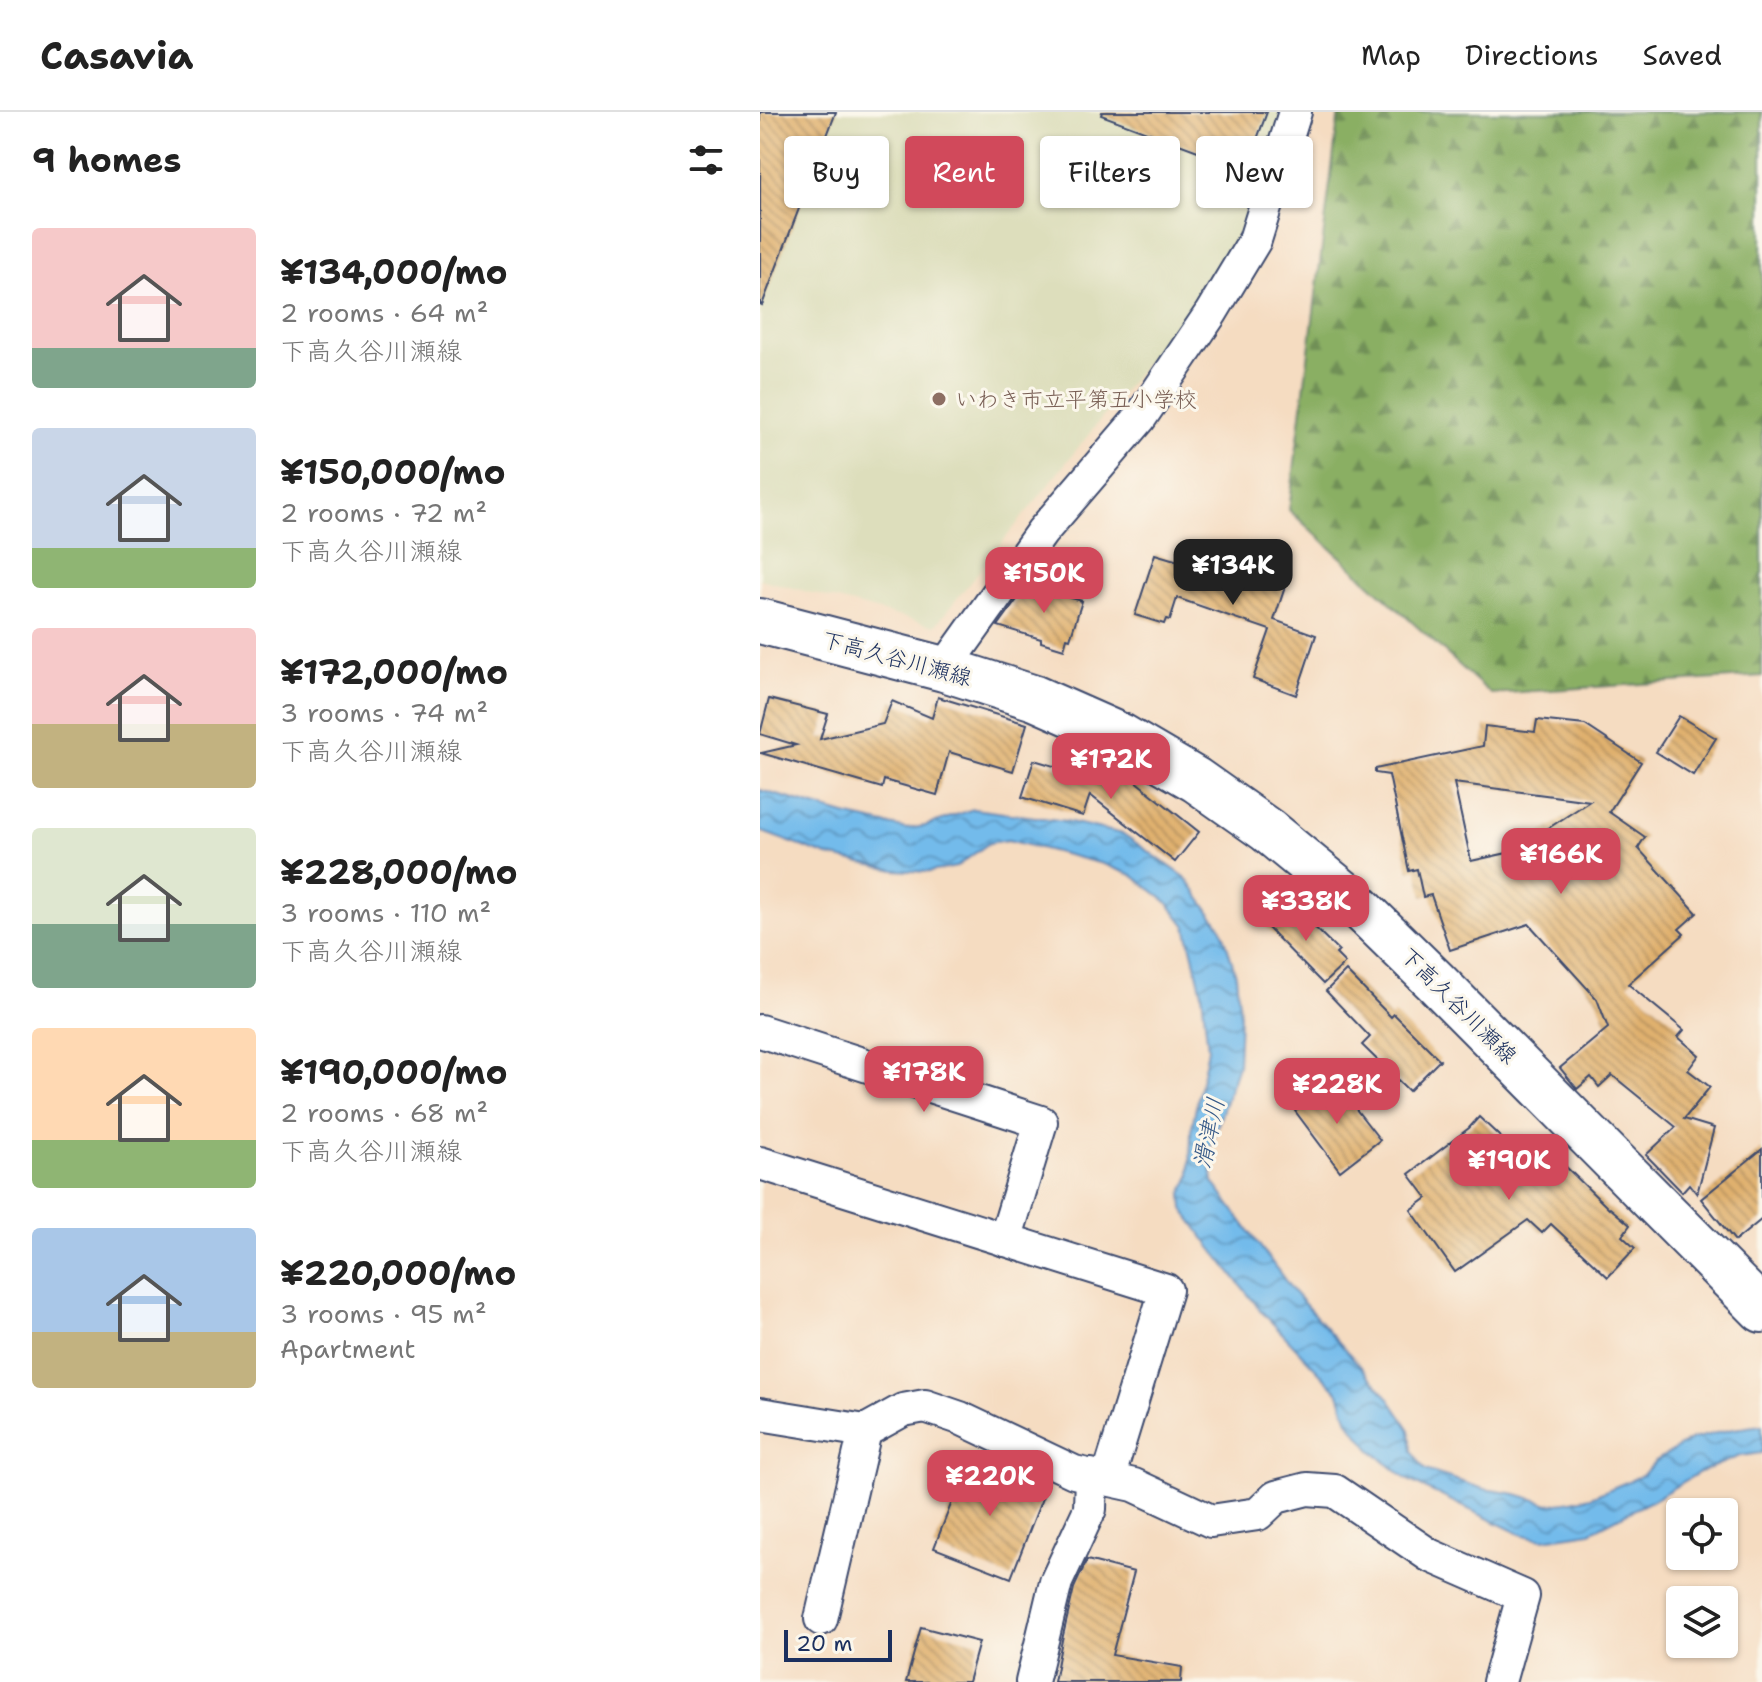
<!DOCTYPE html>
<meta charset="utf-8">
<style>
body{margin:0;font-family:"Shantell Sans","Klee One",sans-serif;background:#f6f6f6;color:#222;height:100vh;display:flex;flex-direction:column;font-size:30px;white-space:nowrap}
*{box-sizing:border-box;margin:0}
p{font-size:26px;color:#767676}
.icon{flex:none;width:44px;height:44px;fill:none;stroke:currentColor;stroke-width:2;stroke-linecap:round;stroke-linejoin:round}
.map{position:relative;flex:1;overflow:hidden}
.drawer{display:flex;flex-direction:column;background:#fff;width:760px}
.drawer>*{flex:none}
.top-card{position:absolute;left:24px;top:24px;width:760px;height:72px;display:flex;gap:16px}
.buttons{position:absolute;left:906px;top:1386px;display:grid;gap:16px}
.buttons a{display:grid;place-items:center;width:72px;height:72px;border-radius:8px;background:#fff;box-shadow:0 2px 6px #0004;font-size:40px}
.scale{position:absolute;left:24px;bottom:20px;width:108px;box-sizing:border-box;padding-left:8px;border:4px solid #1b2f5e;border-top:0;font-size:22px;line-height:28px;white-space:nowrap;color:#1b2f5e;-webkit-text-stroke:6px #fbf7ec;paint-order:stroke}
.price{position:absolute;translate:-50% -68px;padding:0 18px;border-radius:16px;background:#d1495b;color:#fff;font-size:26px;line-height:52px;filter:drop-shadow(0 2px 4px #0008)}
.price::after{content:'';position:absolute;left:50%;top:48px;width:24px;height:18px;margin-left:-12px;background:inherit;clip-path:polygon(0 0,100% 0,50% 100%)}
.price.active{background:#222;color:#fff}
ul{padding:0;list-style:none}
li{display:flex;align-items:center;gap:24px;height:200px;padding:0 32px}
li span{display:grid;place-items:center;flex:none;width:224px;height:160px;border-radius:8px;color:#555}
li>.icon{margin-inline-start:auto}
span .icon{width:96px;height:96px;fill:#fffc;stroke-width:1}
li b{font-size:34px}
h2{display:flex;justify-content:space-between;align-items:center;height:96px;padding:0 32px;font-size:34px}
.chip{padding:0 28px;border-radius:8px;background:#fff;box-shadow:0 2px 6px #0004;font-size:28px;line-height:72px}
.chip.active{background:#d1495b;color:#fff}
header{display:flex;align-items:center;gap:48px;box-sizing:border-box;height:112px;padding:0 40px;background:#fff;border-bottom:2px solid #e0e0e0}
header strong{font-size:38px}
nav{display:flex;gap:44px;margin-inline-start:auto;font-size:28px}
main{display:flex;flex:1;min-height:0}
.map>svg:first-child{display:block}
</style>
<header>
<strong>Casavia</strong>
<nav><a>Map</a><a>Directions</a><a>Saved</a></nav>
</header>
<main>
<section class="drawer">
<h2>9 homes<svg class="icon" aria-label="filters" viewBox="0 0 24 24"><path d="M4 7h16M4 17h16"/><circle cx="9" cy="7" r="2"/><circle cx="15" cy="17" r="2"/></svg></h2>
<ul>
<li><span style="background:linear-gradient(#f6c9c9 75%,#7fa58c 0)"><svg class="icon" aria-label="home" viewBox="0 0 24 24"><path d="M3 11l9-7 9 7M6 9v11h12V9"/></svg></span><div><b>¥134,000/mo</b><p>2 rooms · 64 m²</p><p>下高久谷川瀬線</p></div></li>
<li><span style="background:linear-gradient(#c9d6e8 75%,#8fb573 0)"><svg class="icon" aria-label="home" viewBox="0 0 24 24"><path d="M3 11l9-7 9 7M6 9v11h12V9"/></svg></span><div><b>¥150,000/mo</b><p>2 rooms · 72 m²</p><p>下高久谷川瀬線</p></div></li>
<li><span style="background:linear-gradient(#f6c9c9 60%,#c2b280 0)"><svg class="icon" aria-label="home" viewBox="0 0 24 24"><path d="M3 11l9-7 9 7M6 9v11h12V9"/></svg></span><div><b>¥172,000/mo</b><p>3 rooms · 74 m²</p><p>下高久谷川瀬線</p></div></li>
<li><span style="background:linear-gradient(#dfe7d0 60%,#7fa58c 0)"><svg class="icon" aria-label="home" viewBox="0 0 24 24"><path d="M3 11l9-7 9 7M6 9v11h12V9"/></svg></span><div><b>¥228,000/mo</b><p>3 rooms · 110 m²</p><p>下高久谷川瀬線</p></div></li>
<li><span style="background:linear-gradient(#ffd9b3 70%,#8fb573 0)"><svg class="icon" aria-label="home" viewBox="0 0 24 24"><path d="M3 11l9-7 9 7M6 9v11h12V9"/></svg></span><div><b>¥190,000/mo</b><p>2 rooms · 68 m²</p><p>下高久谷川瀬線</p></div></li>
<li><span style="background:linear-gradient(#a9c7e8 65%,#c2b280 0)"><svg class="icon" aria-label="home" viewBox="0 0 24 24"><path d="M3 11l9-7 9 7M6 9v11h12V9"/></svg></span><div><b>¥220,000/mo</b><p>3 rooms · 95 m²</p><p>Apartment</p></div></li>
</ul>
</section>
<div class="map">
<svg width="1002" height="1570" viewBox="0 0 1002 1570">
<defs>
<pattern id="forest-firs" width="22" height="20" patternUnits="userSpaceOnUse" patternTransform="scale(2)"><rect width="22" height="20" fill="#8aaf64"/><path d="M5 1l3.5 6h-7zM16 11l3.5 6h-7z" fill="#708f56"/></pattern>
<pattern id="water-waves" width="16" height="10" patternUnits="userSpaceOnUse" patternTransform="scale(2)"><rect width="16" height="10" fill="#73bbeb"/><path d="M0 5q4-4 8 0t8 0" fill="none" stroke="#5e98c2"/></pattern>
<pattern id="building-back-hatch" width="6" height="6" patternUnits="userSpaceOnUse" patternTransform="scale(2)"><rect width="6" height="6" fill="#e0b16e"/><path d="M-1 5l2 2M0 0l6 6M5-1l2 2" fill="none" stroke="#b5905e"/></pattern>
</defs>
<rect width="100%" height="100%" fill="#fbf7ec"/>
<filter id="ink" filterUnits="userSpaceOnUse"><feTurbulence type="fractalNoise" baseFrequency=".0125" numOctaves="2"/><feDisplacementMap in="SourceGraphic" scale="16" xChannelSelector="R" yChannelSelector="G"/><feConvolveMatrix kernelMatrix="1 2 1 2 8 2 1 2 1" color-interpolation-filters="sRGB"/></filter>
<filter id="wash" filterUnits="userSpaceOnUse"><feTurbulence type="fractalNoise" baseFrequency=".006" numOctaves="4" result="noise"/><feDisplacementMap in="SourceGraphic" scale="32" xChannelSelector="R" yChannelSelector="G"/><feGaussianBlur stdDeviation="1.8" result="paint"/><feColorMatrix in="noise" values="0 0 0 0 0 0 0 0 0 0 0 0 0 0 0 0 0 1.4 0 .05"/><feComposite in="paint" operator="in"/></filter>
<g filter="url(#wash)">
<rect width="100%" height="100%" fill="#f5dcc1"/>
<polygon fill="#dddebc" points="0,0 547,0 501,108 175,514 0,467"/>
<polygon fill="url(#forest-firs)" stroke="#526f61" stroke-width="2" points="579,0 1002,0 1002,564 731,582 529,398"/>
<polygon fill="url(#water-waves)" stroke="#4775a4" stroke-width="2" points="0,678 85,703 147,717 165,714 213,697 306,709 363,722 425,765 462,817 476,863 480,903 478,953 449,1039 453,1070 533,1179 628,1285 650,1318 652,1339 665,1358 724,1377 756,1382 789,1392 806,1390 831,1385 883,1363 894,1350 932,1327 973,1317 1002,1313 1002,1341 980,1344 940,1360 891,1389 830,1420 783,1427 760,1422 646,1367 610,1337 588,1309 579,1281 502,1200 450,1134 423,1097 422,1082 430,1064 431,1019 448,937 442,881 426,814 407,790 372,763 343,752 248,728 229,731 196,755 169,760 135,758 68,744 0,719"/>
<g id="blocks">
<g fill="url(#building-back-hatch)" fill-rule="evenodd">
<polygon points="0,0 76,0 2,193 0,192"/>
<polygon points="342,0 507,0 486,57 341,3"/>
<polygon points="441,434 529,463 514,508 556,523 536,583 493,567 510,518 417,486 410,508 406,507 404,512 375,503 395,442 435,454"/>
<polygon points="276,469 302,477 301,483 322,489 310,527 307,526 304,537 281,530 281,527 238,514 269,471 275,473"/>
<polygon points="178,585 267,612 253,659 189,640 177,683 124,668 122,676 1,641 36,633 0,622 9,587 68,602 60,627 123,612 132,589 172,606"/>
<polygon points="919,604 956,626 933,663 896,640"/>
<path d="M777 608 825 613 881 650 849 700 885 725 878 736 937 801 919 817 924 822 868 872 924 918 918 925 939 943 928 958 950 975 924 1007 954 1016 937 1082 929 1072 922 1080 886 1043 916 1015 852 963 839 975 831 965 817 977 800 956 848 916 837 887 769 812 690 838 671 783 663 785 657 757 649 759 629 663 615 661V657L723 634 725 614 775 620ZM694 671 830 689 781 721 788 732 711 749Z"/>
<polygon points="322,646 377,663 375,669 439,720 415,750 330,683 323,704 262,685 274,648 318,661"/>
<polygon points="530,791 579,839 576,842 585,851 563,872 506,814"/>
<polygon points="586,859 631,905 634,902 680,948 649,979 602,933 610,925 566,879"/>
<polygon points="574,969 620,1028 580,1059 535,999"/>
<polygon points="719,1005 784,1066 800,1049 849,1097 850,1096 870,1113 862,1124 875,1136 848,1165 791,1112 782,1121 768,1108 695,1160 651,1098 667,1086 649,1062 709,1016"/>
<polygon points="1002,1037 1002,1107 975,1129 941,1087"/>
<polygon points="209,1346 286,1376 251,1466 174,1436"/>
<polygon points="327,1448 374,1460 352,1543 422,1555 421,1570 294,1570 302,1528 314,1476"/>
<polygon points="161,1515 219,1530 208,1570 146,1570"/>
</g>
</g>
</g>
<g filter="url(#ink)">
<use href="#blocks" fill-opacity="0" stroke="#3c496d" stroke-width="2"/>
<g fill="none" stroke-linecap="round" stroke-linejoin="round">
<defs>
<g id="minor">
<polyline points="184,557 282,420 380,306 451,201 495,128 535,0"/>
<polyline points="0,919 281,1010 245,1128"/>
<polyline points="0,1051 406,1178 348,1367"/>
<polyline points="0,1302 105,1319 143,1298 165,1294 200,1306 314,1360 374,1373 451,1409 498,1402 516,1385 547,1377 575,1379 669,1443 763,1484 739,1570"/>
<polyline points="61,1507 105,1319"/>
<polyline points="272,1570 296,1470 330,1397 331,1363"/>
</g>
<polyline id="secondary" points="0,509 184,557 275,586 361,624 436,668 507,718 590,786 675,869 1002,1198"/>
</defs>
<use href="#minor" stroke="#3c496d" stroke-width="36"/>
<use href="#secondary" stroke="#3c496d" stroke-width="48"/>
<use href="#minor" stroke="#fff" stroke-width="32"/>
<use href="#secondary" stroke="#fff" stroke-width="44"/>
</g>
</g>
<circle fill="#8d6e63" stroke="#fbf7ec" stroke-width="3" cx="179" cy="287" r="8"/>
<g text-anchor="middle" stroke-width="6" stroke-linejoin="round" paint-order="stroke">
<g font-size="22" fill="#785e54" stroke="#fbf7ec" text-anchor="start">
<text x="195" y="295">いわき市立平第五小学校</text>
</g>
<g font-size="22" fill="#1b2f5e" stroke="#fbf7ec">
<text transform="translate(137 546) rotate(15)" y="8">下高久谷川瀬線</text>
<text transform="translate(699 893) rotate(45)" y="8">下高久谷川瀬線</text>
</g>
<g font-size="24" font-style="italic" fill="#355988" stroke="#fbf7ec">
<text transform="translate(449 1021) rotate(-78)" y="8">滑津川</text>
</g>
</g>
</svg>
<div class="buttons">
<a><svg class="icon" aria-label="locate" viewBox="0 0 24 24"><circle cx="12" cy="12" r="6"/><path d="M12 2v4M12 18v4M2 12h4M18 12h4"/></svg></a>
<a><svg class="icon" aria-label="layers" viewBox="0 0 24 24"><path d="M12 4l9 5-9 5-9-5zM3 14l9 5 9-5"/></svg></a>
</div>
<div class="scale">20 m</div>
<b class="price active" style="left:473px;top:495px">¥134K</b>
<b class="price" style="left:284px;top:503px">¥150K</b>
<b class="price" style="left:351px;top:689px">¥172K</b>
<b class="price" style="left:801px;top:784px">¥166K</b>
<b class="price" style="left:546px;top:831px">¥338K</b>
<b class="price" style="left:164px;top:1002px">¥178K</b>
<b class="price" style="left:577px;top:1014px">¥228K</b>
<b class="price" style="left:749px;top:1090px">¥190K</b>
<b class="price" style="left:230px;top:1406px">¥220K</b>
<div class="top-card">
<a class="chip">Buy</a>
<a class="chip active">Rent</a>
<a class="chip">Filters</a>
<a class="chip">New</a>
</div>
</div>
</main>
